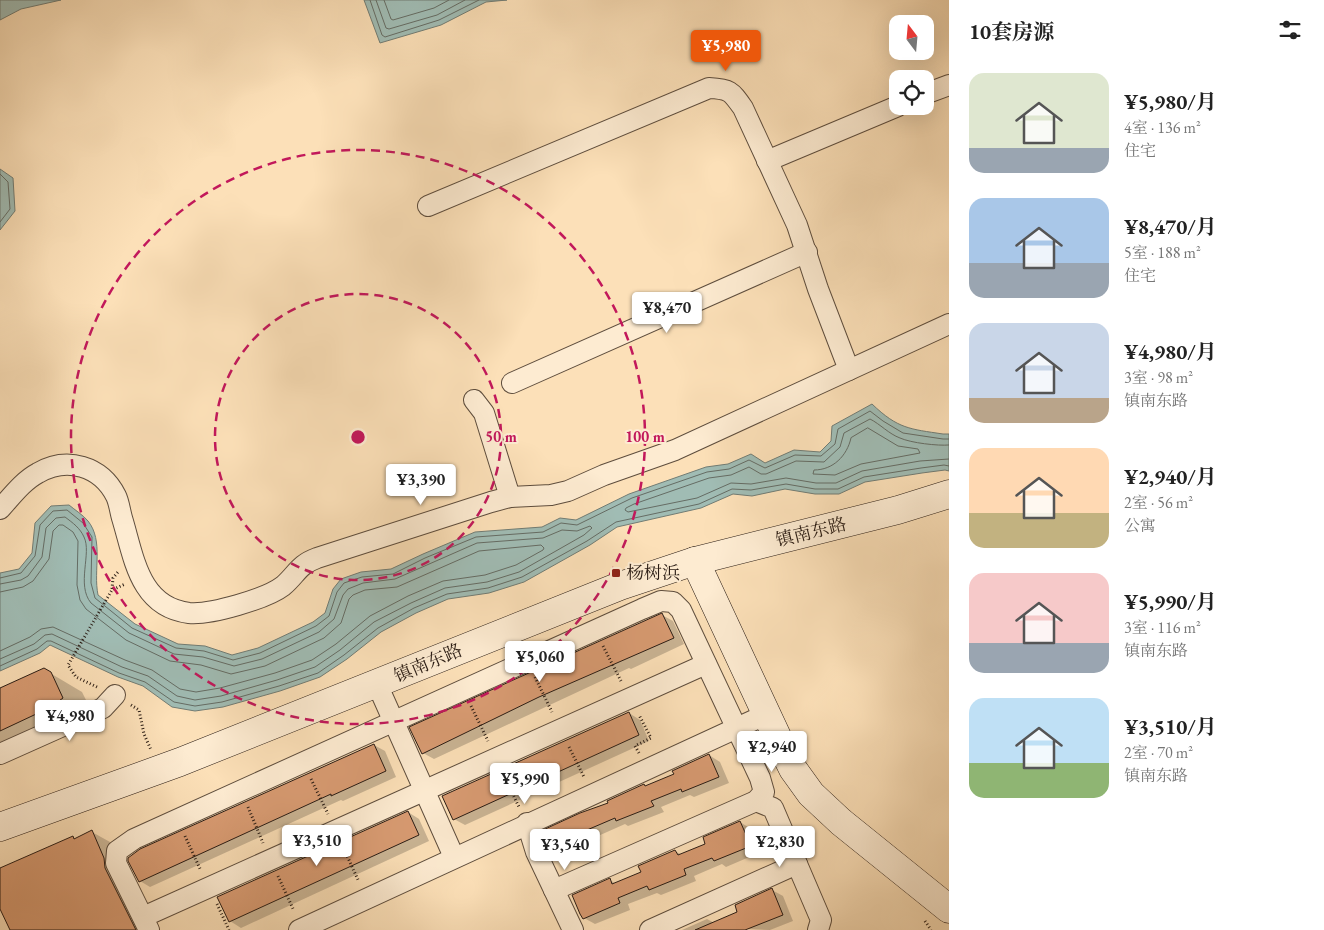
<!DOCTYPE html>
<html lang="zh">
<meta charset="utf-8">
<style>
body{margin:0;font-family:"EB Garamond","Noto Serif SC",serif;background:#f6f6f6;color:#222;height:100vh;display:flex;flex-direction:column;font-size:19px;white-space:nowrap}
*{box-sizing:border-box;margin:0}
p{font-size:16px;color:#767676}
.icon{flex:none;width:28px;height:28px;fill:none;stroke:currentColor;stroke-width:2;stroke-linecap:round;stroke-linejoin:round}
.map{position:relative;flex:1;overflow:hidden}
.panel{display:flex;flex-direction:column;background:#fff;width:375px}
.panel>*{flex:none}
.needle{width:32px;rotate:344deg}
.tools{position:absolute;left:889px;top:15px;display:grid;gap:10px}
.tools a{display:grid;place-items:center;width:45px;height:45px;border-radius:10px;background:#fff;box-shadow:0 5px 20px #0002;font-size:25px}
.price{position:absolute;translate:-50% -42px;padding:0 11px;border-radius:5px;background:#fff;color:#222;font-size:16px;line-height:32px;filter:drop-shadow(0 1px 2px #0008)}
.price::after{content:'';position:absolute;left:50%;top:30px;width:15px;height:11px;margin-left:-8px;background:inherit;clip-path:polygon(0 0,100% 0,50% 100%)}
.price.on{background:#ea580c;color:#fff}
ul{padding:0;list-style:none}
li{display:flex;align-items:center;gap:15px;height:125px;padding:0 20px}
li span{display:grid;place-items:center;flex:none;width:140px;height:100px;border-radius:15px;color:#555}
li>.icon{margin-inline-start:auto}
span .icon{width:60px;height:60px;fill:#fffc;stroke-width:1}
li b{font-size:21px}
h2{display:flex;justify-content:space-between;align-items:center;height:60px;padding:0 20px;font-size:21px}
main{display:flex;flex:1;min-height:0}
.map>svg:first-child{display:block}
</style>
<main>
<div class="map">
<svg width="949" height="930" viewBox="0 0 949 930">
<rect width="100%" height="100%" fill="#fce0b8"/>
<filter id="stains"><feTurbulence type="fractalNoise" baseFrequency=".004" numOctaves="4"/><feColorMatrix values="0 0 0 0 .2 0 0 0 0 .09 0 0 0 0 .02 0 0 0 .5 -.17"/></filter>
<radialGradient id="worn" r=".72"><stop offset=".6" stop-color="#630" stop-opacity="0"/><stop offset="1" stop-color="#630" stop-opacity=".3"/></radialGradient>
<g fill="#a0bcb4" stroke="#717c74">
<polygon points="0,0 61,0 21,9 0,20"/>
<polygon points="364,0 507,0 486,2 441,25 380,43"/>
<polygon points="0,169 13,178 15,211 0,230"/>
<path d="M872 404C898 429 910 429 943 434H949V471L945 470 922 473 865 482 839 494H815L785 489 752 496 733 494 701 508 617 527 590 545 524 582 489 593 448 599 416 613 381 632 347 659 320 677 280 691 223 707 195 711 172 707 143 686 118 677 50 645 40 653 0 671V573L19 569 32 553 35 523 51 506 69 505C75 510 83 515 88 521 104 541 93 570 98 595L135 624 178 644 205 646 232 655 258 648 313 622 325 613 333 589 341 579 361 572 391 569 423 554 475 532 542 527 560 518 576 520 629 494 706 467 728 464 751 454 765 463 794 450 820 452 831 441 832 426Z"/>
</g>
<g fill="#0003">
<polygon points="662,615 673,621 684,644 631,669 629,668 434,759 423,753"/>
<polygon points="50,673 82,692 94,716 0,757 0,689"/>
<polygon points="629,713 640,720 649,741 465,825 454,819"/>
<polygon points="374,745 385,751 396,777 343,801 341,800 150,887 140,881"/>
<polygon points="709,755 720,762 729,783 694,797 690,795 661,807 664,812 628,826 625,824 598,836 600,841 564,856 553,850 545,831 610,804 644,785 647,787 675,775"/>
<polygon points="408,812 419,819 429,841 241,928 230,921"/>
<polygon points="740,822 751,829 761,852 726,867 722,864 694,876 696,881 661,895 657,893 628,904 630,910 595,924 584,918 610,880 616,884 642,873 675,851 682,855 707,844"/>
<polygon points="92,832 110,842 147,930 10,930 0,906 0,869 73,837 76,839"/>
<polygon points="772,890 783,896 793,921 770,930 747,929"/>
<polygon points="707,919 718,925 720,930 682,930"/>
</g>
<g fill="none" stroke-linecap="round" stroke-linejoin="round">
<g stroke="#656c64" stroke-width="1">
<polyline points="370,0 382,35 385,37 439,20 479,0"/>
<polyline points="376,0 386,28 389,29 437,15 465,0"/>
<polyline points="384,0 391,19 393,20 434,8 449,0"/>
<polyline points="0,174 8,182 10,209 0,222"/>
<path d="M868 428 898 446 918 449 920 453 861 464 835 475 813 474 814 470C833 470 847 456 851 438Z"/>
<path d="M949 445C938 446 911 443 900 438 889 434 880 424 870 419L844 433 840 447 824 462 796 461 766 474H761L749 467 731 475 709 478 634 504 626 508 625 510 628 512 697 498 731 483 751 484 786 478 816 483H836L862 471 920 461 949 459"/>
<polyline points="0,578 21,573 35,556 40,525 53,511 67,510 83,523 92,537 91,583 95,598 132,628 176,648 204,651 233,660 260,653 316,626 329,616 337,592 344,583 362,577 393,574 425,558 476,537 543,532 561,523 577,525 632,498 707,472 729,469 749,460 765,468 795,455 821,456 835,444 838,429 870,411 883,421 903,433 943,439 949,439"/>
<path d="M0 584 21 580 28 576 42 557 46 528 56 518 65 517C73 523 80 528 84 537 92 553 76 585 91 603L129 633 174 654 203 657 234 666 262 659 319 632 334 619 343 595 348 589 363 583 395 579 477 543 543 538 562 530 577 531 590 526 592 528 584 535 519 572 487 582 445 588 411 603 374 622 340 650 315 667 277 680 221 696 195 700 177 696 148 676 122 667 52 634 45 635 34 644 0 659"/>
<polyline points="0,592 23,587 33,581 49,559 53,531 59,525 63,525 73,532 78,541 77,585 80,600 86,609 126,640 170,661 201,665 231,674 265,666 324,638 341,623 349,599 353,595 365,590 397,587 479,551 541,545 544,548 543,550 516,565 485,575 443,581 408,596 370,616 336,644 312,660 275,673 220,688 196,692 180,689 152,670 125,660 53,627 41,629 30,637 0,651"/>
<polyline points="0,666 37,649 47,641 51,641 119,673 145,682 174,702 195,706 222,702 279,686 318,673 344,655 378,628 414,608 447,594 488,588 522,577 587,541 616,522 699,504 732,489 751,490 786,484 815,489 838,489 864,477 921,468 944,465 949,466"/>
</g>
</g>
<g fill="#d79a71" stroke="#2a1c14">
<polygon points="662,613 674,638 539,697 422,754 409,727"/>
<polygon points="44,668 51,672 63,698 49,708 0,731 0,688"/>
<polygon points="629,712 639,735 453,820 442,796"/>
<polygon points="374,744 386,771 331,796 331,794 139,882 128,861 128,858 140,849"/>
<polygon points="709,754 719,777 682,792 681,789 651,801 654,806 616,821 615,818 587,830 589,835 552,850 549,846 543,830 580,813 608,803 607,801 644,784 645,786 674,774 672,771"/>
<polygon points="408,811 419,835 229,922 217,897"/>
<polygon points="740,821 751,846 714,861 712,858 684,869 686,875 649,890 647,886 618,898 620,903 583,919 580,914 572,895 610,878 612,884 641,872 638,866 675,850 678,855 705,844 703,837"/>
<polygon points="92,830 104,858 105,868 136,930 10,930 0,909 0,868 73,836 74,839"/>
<polygon points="772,888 783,915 745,930 695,930 737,912 735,905"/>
</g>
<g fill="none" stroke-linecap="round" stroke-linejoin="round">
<defs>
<g id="street">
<polyline points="925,94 949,85"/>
<polyline points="767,161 898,106"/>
<path d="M428 206 709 88C730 89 731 91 743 108L797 225 818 289 849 370"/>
<polyline points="512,383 807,252"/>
<polyline points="474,400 484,413 510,497"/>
<path d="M0 509C12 496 23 481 38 473 67 456 101 466 116 496 119 502 120 511 122 518 134 557 139 607 189 613 210 615 266 599 283 586 297 574 298 565 317 558L491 502 510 497 551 495 568 491 604 475 675 450 949 324"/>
<polyline points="377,684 454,857"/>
<polyline points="0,754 103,708 115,695"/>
<polyline points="756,801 773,808 821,920 818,930"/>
<polyline points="527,823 536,852 573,930"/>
<polyline points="143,917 706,664"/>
<polyline points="149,930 116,863 117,851 134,839 642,609 661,601 673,602 681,610 760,778 764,792 756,801 554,890"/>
<polyline points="299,930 767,714"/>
<polyline points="650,930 797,864"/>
</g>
<g id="secondary">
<polyline points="695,561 779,741 793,769 811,794 841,822 949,909"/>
<polyline points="0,827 180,762 620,586 695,561 898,510 949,494"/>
</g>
</defs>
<use href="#street" stroke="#5e4d3d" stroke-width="22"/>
<use href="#secondary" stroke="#2a1c14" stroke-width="29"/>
<g stroke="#2a1c14" stroke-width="3" stroke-dasharray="1 2.5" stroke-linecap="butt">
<polyline points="112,589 113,578 118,572"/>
<polyline points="603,646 621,681"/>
<polyline points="535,677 552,712"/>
<polyline points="97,687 76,677 68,665 112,590 125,584"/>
<polyline points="131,705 139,710 144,734 151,750"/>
<polyline points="471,706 488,741"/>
<polyline points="569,747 584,777"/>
<polyline points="639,753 635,746 651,738 639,715"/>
<polyline points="503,774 519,807"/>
<polyline points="311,779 328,814"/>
<polyline points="248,807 263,843"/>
<polyline points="185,836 201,871"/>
<polyline points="343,847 359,882"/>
<polyline points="278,876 294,911"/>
<polyline points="217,904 229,930"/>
<polyline points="925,921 931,930"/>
</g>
<use href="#street" stroke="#fdebd1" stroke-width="20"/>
<use href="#secondary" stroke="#fdebd1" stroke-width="28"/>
</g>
<g fill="none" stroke="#c2185b" stroke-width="2.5" stroke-dasharray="9 6">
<circle cx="358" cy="437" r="143"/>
<circle cx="358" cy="437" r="287"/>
</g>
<rect fill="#8f2418" stroke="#fdebd1" stroke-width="2" x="611" y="568" width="10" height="10" rx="2.5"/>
<g text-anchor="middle" stroke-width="4" stroke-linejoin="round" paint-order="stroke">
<g font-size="18" fill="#2a1c14" stroke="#fdebd1">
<text transform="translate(811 532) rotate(-14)" y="6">镇南东路</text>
<text transform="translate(428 663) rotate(-23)" y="6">镇南东路</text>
</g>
<g font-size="18" fill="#2a1c14" stroke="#fdebd1" text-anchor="start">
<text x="626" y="579">杨树浜</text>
</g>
</g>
<circle cx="358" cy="437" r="8" fill="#c2185b" stroke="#fdebd1" stroke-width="2.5"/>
<g font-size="15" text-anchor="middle" font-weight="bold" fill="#c2185b" stroke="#fdebd1" stroke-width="4" stroke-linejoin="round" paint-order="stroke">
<text x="501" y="442">50 m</text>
<text x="645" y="442">100 m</text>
</g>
<rect width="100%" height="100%" filter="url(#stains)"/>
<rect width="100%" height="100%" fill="url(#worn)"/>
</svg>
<div class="tools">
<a><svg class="needle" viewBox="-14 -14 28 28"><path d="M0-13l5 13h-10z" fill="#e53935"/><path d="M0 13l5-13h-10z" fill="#767676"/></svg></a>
<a><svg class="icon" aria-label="locate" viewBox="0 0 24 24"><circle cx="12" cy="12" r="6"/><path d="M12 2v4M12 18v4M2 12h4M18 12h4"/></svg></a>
</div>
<b class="price on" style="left:726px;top:72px">¥5,980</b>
<b class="price" style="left:667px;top:334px">¥8,470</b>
<b class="price" style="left:421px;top:506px">¥3,390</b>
<b class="price" style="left:540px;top:683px">¥5,060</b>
<b class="price" style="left:70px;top:742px">¥4,980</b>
<b class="price" style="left:772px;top:773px">¥2,940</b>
<b class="price" style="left:525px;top:805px">¥5,990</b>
<b class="price" style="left:317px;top:867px">¥3,510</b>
<b class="price" style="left:780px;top:868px">¥2,830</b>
<b class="price" style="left:565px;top:871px">¥3,540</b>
</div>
<section class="panel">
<h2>10套房源<svg class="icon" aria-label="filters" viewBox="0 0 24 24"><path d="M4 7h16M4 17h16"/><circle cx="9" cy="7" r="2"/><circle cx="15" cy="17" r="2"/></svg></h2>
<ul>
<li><span style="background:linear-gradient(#dfe7d0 75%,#9aa5b1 0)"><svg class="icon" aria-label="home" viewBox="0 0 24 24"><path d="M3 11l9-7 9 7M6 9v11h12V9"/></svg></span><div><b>¥5,980/月</b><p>4室 · 136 m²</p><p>住宅</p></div></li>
<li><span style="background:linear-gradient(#a9c7e8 65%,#9aa5b1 0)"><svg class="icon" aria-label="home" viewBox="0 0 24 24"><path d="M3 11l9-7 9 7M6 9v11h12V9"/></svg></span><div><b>¥8,470/月</b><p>5室 · 188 m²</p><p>住宅</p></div></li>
<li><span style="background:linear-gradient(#c9d6e8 75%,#b9a48a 0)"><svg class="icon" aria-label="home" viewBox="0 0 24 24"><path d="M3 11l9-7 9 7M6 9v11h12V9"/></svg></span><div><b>¥4,980/月</b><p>3室 · 98 m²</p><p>镇南东路</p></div></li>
<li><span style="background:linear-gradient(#ffd9b3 65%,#c2b280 0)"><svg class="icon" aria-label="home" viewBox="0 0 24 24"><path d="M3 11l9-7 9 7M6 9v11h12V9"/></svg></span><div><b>¥2,940/月</b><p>2室 · 56 m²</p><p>公寓</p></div></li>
<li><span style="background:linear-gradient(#f6c9c9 70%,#9aa5b1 0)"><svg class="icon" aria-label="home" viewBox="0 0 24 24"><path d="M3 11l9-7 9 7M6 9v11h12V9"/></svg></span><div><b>¥5,990/月</b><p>3室 · 116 m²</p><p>镇南东路</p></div></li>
<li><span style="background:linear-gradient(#bfe0f5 65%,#8fb573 0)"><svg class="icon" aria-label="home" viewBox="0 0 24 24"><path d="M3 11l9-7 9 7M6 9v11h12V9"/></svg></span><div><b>¥3,510/月</b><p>2室 · 70 m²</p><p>镇南东路</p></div></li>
</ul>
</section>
</main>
